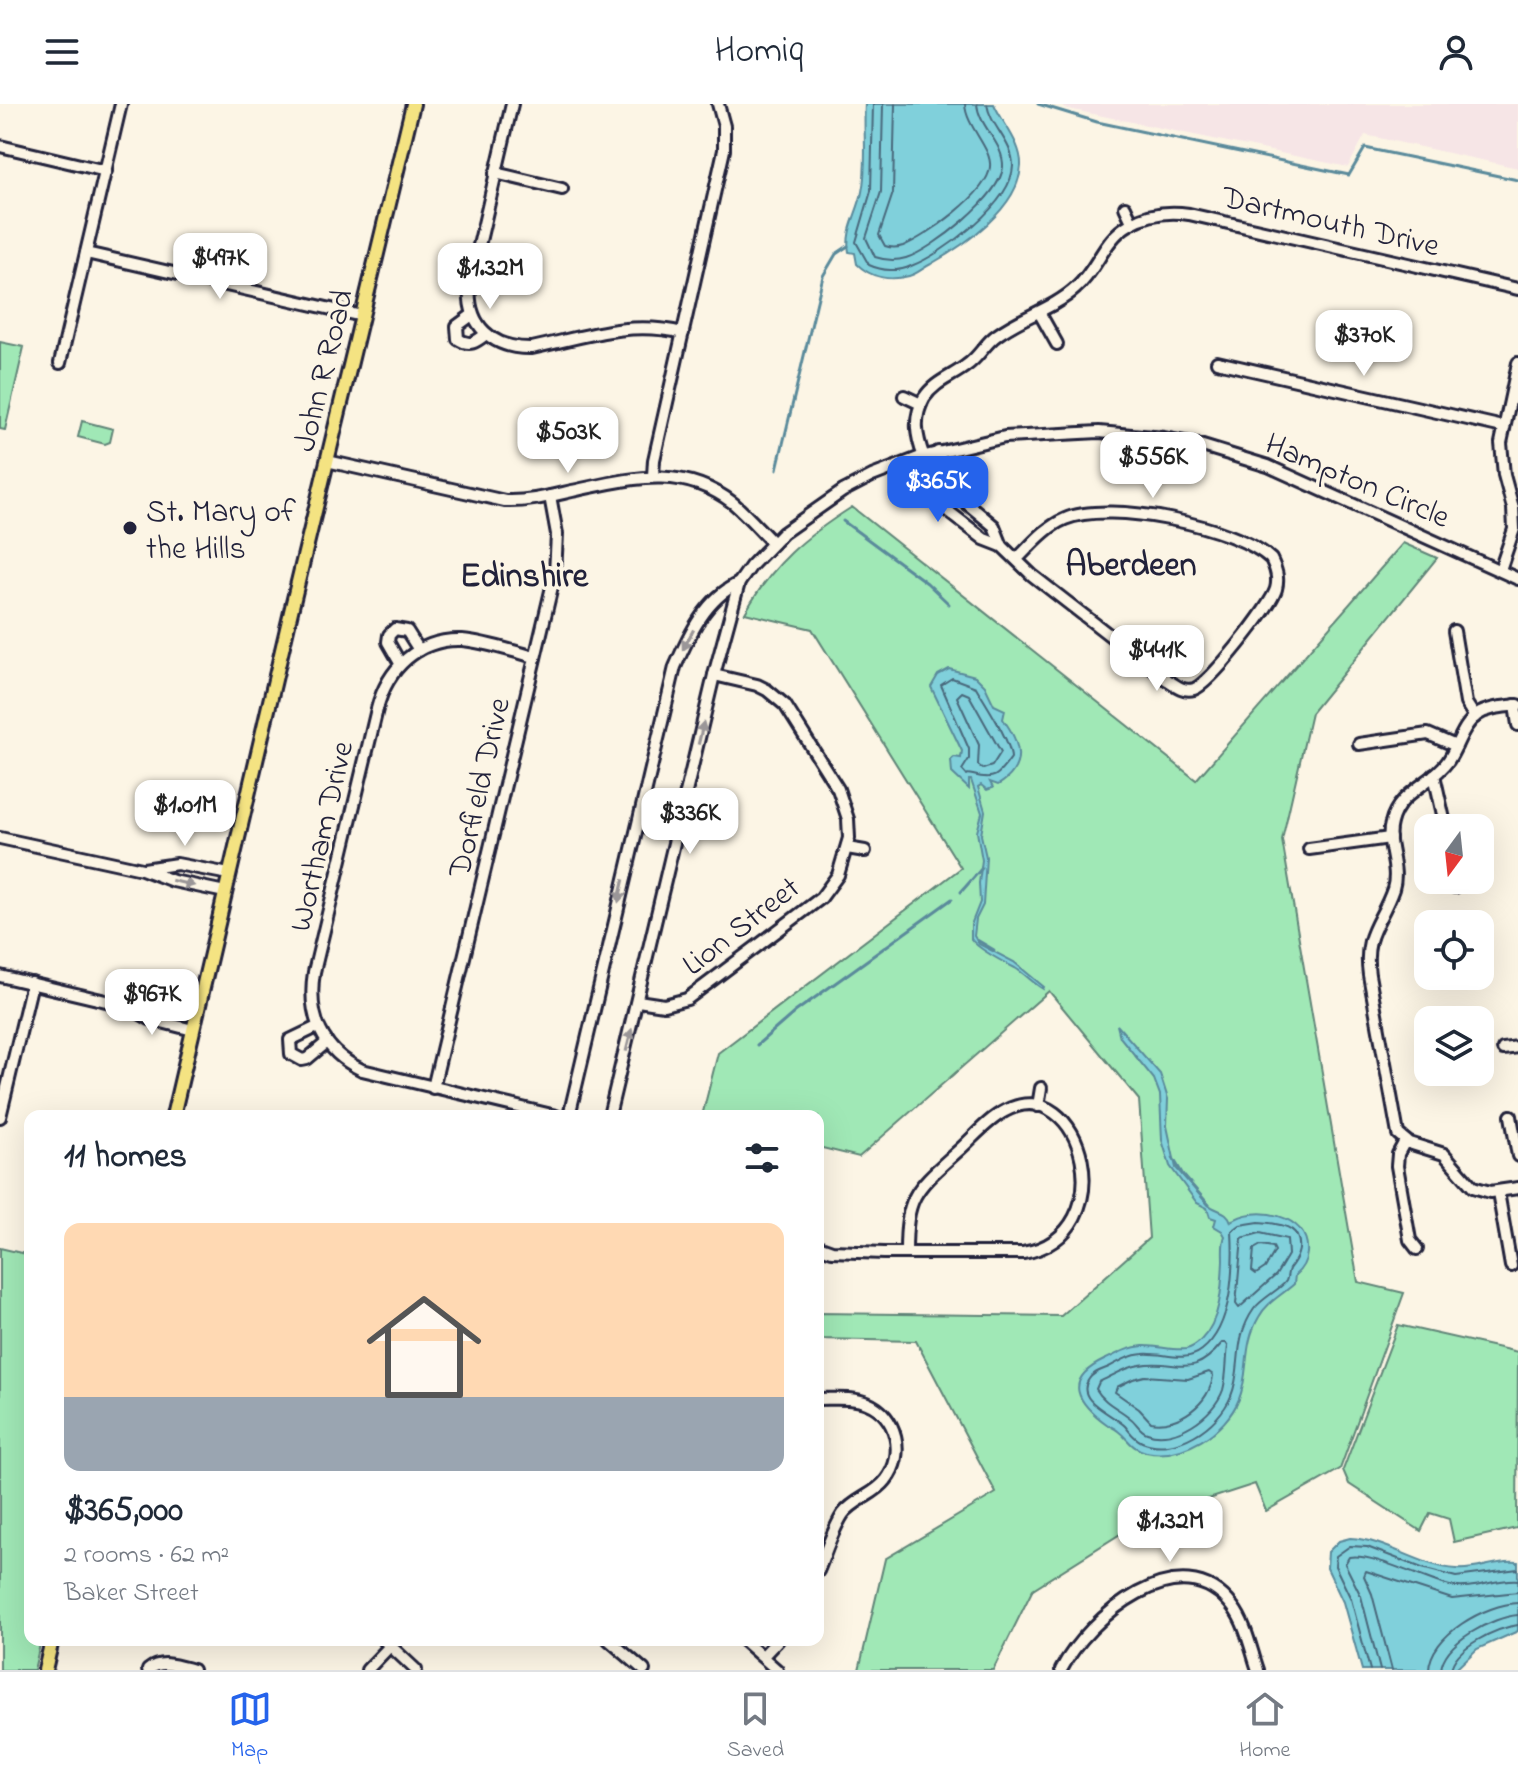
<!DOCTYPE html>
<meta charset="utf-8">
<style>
body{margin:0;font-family:"Indie Flower",sans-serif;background:#f6f6f7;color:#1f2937;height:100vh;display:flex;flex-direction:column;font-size:30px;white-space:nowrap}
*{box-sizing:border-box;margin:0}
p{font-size:26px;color:#747a83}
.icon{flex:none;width:44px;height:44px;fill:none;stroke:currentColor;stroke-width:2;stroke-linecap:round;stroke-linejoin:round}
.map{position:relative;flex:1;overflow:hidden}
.sheet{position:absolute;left:24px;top:1006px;width:800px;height:536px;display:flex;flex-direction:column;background:#fff;border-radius:16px;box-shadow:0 8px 32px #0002}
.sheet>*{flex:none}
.needle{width:52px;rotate:195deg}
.tools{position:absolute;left:1414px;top:710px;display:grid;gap:16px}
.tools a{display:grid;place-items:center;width:80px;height:80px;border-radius:16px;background:#fff;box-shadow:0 8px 32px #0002;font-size:40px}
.price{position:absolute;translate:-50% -68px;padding:0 18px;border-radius:16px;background:#fff;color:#222;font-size:26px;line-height:52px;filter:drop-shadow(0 2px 4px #0008)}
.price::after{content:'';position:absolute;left:50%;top:48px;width:24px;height:18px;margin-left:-12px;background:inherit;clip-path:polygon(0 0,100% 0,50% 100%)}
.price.on{background:#2563eb;color:#fff}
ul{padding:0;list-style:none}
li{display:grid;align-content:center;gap:16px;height:424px;padding:0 40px}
li span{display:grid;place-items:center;height:248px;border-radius:16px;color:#555}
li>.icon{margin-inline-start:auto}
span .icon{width:144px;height:144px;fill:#fffc;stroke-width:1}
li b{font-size:34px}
h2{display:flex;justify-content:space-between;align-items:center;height:96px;padding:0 40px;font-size:34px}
header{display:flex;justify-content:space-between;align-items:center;height:104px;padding:0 40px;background:#fff;font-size:36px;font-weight:600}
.tabs{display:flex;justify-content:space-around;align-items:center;height:112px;border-top:2px solid #e0e1e3;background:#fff;font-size:22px;color:#747a83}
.tabs a{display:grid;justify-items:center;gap:4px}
.tabs .on{color:#2563eb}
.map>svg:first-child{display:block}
</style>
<header><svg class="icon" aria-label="menu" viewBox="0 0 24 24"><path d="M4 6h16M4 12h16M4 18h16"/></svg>Homiq<svg class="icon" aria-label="person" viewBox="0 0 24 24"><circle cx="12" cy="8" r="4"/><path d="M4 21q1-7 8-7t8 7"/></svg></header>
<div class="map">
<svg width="1518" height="1566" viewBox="0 0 1518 1566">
<rect width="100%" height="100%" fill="#fcf5e5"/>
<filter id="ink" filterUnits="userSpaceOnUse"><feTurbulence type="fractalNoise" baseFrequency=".0125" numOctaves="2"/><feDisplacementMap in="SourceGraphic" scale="16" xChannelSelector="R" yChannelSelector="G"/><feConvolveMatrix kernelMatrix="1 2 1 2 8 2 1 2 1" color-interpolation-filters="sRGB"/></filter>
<g filter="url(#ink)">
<polygon fill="#f6e5e6" points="1065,0 1518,0 1518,64 1365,31 1348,63 1064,4"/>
<g fill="#a0e8b6" stroke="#618578" stroke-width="2">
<polygon points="0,238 24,243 5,326 0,325"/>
<polygon points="82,317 113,325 110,338 105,340 78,333"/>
<path d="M852 403 1196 676 1403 439 1437 454 1311 609 1282 736 1358 1178 1404 1189 1340 1365 1266 1407 1255 1380 1141 1417 1033 1485 993 1566H859L885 1455 996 1389 916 1237 818 1235V1209L1061 1212 1149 1134 1139 996 1049 887 859 1053 818 1043V1012H702L718 949 961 764 812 525 745 509C773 459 805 433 852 403Z"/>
<polygon points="0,1144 30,1151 30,1536 41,1536 34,1566 0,1566"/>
<polygon points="1398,1221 1518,1248 1517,1424 1454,1438 1449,1415 1430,1409 1421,1427 1349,1380 1343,1366"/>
</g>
<g fill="#80d0db" stroke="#5a8a9b" stroke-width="2">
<path d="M865 0H994C1003 20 1022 40 1021 62 1019 104 963 142 931 160 923 164 917 170 909 172 890 177 871 174 857 160L855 149 849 148C845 126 858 109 862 88 868 59 863 29 865 0Z"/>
<path d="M949 565 975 572 985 582 994 601 1005 606 1003 615C1020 638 1028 663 998 681L990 678 993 684 987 686 981 681 978 683 985 707 981 731 986 753 983 801 976 815 974 832 979 840 1014 858 1044 883 1043 885C1033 879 1025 870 1015 864 1003 858 979 846 971 835V821L980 798 979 779 982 756 977 728 982 709 971 676H969V685L952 669 951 656 954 653 961 654 962 647 931 583 938 571Z"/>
<path d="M1117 921 1160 970 1168 995 1167 1022 1176 1064 1208 1100C1216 1108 1227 1105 1231 1118 1253 1100 1311 1110 1307 1149 1306 1158 1302 1165 1295 1171L1294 1180C1282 1191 1267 1198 1259 1213 1242 1242 1250 1268 1239 1295 1226 1328 1182 1356 1146 1348 1129 1343 1129 1335 1118 1327 1115 1324 1111 1323 1108 1321 1077 1299 1062 1276 1104 1256 1117 1250 1128 1243 1143 1242 1157 1241 1172 1247 1186 1245 1192 1244 1197 1240 1201 1236 1221 1216 1222 1182 1223 1156 1223 1148 1222 1139 1225 1132L1222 1127 1214 1122 1216 1115 1210 1113 1207 1104 1197 1099 1170 1062 1162 1036 1160 991 1154 975 1120 933Z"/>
<path d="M1350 1434C1388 1436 1420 1463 1457 1465 1477 1467 1497 1455 1518 1458V1527L1477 1545 1455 1566H1362L1343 1498 1327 1464 1328 1448 1339 1437Z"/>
</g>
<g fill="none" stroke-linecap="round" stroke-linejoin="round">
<g stroke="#48687b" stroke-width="2">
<path d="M873 0 871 87 856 138 869 161C882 167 899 168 911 162 943 150 1012 99 1013 62 1013 38 990 22 987 0"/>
<path d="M883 0 881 88 866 134 875 153C884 156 896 157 906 154 932 146 1001 92 1003 63 1004 39 979 23 977 0"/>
<path d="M895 0 893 89 879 131 885 142C891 144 897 144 903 142 926 133 988 89 990 63 992 44 966 23 965 0"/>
<path d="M952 574 976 583C985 599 1011 637 1011 654 998 672 995 677 973 671 961 668 971 675 962 666L969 655V645L941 581Z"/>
<polygon points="962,588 969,591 1001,648 992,662 983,665 978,661 979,641 957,593"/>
<path d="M1259 1118C1270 1119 1292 1120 1297 1132 1303 1145 1296 1156 1289 1165 1287 1169 1288 1173 1286 1177 1281 1185 1262 1194 1254 1205 1232 1236 1243 1264 1231 1292 1219 1322 1175 1352 1142 1338 1133 1334 1131 1329 1125 1322 1115 1311 1073 1297 1089 1275 1093 1268 1102 1266 1109 1263 1120 1257 1130 1251 1143 1250 1163 1248 1184 1260 1202 1246 1233 1222 1234 1162 1232 1127L1240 1121Z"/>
<polygon points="1260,1129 1287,1135 1288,1151 1276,1171 1239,1204 1236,1200 1242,1134"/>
<polygon points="1261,1141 1273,1143 1275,1147 1265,1164 1256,1170 1252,1167 1254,1145"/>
<path d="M1222 1239H1226L1228 1242C1226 1256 1227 1272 1223 1286 1214 1312 1175 1339 1147 1329 1138 1326 1137 1318 1129 1313 1118 1304 1104 1299 1096 1285L1099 1278C1112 1272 1126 1263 1140 1261 1178 1254 1190 1278 1222 1239Z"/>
<path d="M1209 1268 1213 1271C1211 1299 1178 1323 1151 1318L1139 1305 1115 1288 1117 1283 1133 1275 1145 1272 1188 1275Z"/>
<polyline points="1370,1566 1351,1495 1335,1462 1336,1452 1350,1442 1367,1443 1422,1464 1456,1473 1518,1465"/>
<path d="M1380 1566 1361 1492 1345 1460 1349 1453C1371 1448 1424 1476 1450 1482 1472 1487 1496 1474 1518 1476"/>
<polyline points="1392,1566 1372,1490 1364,1472 1366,1467 1452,1495 1518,1488"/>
<path d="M1429 1566C1430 1531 1486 1500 1518 1499"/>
<path d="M1441 1566C1443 1538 1493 1513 1518 1511"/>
<path d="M1451 1566C1454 1543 1497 1524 1518 1521"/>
</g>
<g stroke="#5a8a9b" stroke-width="3">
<polyline points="1038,0 1097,18 1349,71 1365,44 1518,76"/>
<polyline points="777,365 823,172 836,150 848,142"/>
<polyline points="843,417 927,479 949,500"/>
<polyline points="961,788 982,764"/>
<polyline points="977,836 994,846"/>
<polyline points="757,941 795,908 952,795"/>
<polyline points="1173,1054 1183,1071 1209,1101"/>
</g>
<defs>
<g id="minor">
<path d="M512 0 470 180C466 221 492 245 532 244 584 233 629 216 683 229"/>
<polyline points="0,42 106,67"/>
<polyline points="495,69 562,85"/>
<polyline points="1125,103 1132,118"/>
<polyline points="86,149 362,212"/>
<polyline points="1039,208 1057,240"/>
<path d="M472 211 457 222 458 235C470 243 476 238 486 230"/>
<polyline points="1217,258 1503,323"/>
<polyline points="60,259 121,0"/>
<polyline points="904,292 921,300"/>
<polyline points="938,348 944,372 951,386 994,422 1002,442"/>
<path d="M921 353 934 388 949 408 984 435 1002 442 1032 471 1166 575C1175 581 1183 588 1194 585 1210 580 1271 502 1276 485 1279 474 1276 465 1271 455 1237 422 1109 396 1065 415 1046 423 1032 440 1018 454"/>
<path d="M924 353C916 332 913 314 924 294 935 277 952 273 967 261 979 253 985 239 997 231 1021 213 1053 205 1076 184 1098 165 1103 135 1130 120 1149 109 1168 107 1189 110L1518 185"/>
<path d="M327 357 505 397C528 398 550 392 572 387 630 375 681 359 733 399 747 411 760 426 773 439"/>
<polyline points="653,372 654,356 724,46 724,22 718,0"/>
<polyline points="1500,466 1514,425 1513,404 1504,371 1501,339 1518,259"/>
<polyline points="1454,527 1466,599 1475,613"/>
<path d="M535 553C511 547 486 538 462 536 418 534 387 565 377 605L314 868C307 912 322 947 362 966L556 1012"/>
<polyline points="400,559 388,538 389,531 395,525 407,527 419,546"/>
<polyline points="1515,601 1518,621"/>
<path d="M1518 601C1504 603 1489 603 1477 611 1462 622 1458 642 1448 657 1431 681 1398 688 1391 719 1385 740 1400 763 1393 785 1381 820 1363 828 1369 871L1398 1030 1409 1039 1444 1050 1473 1083 1490 1088 1518 1084"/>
<polyline points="1359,640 1428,630 1456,642"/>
<polyline points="1434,671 1446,724"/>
<polyline points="0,734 142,765 173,777 225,788"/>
<polyline points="847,744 865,747"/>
<polyline points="1309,745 1390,734"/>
<polyline points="144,765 177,760 229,770"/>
<polyline points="1454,776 1455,783"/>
<polyline points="0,872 127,902 150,915 193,926"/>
<polyline points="638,897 664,901 687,895 821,794 838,771 849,734 848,715 838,685 785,601 767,586 757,581 714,571"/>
<polyline points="127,902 153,899 197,909"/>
<polyline points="317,923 290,936 291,950 302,956 307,955 326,939"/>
<polyline points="1503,945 1518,943"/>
<polyline points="433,984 555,470 557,430 550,392"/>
<polyline points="1038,1002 1041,984"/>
<path d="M569 1012 675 563C689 531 706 494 739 479"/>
<polyline points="609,1012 714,571 739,479 751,462 783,429 843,387 872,372 921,353 1005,333 1099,328 1164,334 1196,340 1268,362 1518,475"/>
<polyline points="1511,1012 1518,1052"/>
<polyline points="0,1013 32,879"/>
<polyline points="1405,1037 1398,1050 1397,1062 1410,1136 1417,1145"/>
<polyline points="1498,1088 1511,1162"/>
<path d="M818 1142 832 1147 884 1149H1023C1126 1131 1082 965 1005 1007 987 1016 973 1034 958 1047 916 1085 906 1090 906 1149"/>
<path d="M818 1295C834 1295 852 1293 867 1299 897 1311 906 1351 886 1376 875 1391 854 1395 843 1410 832 1427 826 1448 818 1467"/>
<polyline points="384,1536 416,1566"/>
<polyline points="609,1536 644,1566"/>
<polyline points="743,1536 777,1566"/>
<polyline points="763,1552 778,1536"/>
<path d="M148 1566C161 1555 178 1562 193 1566"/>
<polyline points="367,1566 390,1542"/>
<path d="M1061 1566C1088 1514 1182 1434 1233 1503 1246 1520 1251 1546 1258 1566"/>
</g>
<g id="major">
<polyline points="173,1012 292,503 413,0"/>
<polyline points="45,1566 52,1536"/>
</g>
</defs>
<use href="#minor" stroke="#22223b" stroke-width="16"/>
<use href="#major" stroke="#22223b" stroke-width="18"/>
<use href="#minor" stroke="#fcf5e5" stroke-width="10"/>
<use href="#major" stroke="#f4e382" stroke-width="12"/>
</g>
<defs><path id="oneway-solid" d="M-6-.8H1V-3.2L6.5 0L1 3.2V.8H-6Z" transform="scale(2)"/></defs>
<g fill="#9a9698">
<use href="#oneway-solid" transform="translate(688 536) rotate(118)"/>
<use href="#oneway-solid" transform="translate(701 629) rotate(-77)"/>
<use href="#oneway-solid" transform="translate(183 779) rotate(13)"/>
<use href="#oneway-solid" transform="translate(621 787) rotate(103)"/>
<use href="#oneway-solid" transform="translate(629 936) rotate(-76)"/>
</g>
</g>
<circle fill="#22223b" stroke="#fcf5e5" stroke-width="3" cx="130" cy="424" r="8"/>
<g text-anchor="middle" stroke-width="7" stroke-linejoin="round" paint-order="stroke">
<g font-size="32" fill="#22223b" stroke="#fcf5e5">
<text transform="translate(1331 116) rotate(13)" y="11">Dartmouth Drive</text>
<text transform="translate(322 266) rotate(-76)" y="11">John R Road</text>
<text transform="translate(1358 375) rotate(23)" y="11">Hampton Circle</text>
<text transform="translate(478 683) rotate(-77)" y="11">Dorfield Drive</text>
<text transform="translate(320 732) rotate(-77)" y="11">Wortham Drive</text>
<text transform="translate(740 821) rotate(-38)" y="11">Lion Street</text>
</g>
<g font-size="32" fill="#22223b" stroke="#fcf5e5" text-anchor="start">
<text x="146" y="417">St. Mary of<tspan x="146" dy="37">the Hills</tspan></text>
</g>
<g font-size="34" font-weight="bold" fill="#22223b" stroke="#fcf5e5">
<text x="1131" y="471">Aberdeen</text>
<text x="524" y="482">Edinshire</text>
</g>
</g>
</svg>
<div class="tools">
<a><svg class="needle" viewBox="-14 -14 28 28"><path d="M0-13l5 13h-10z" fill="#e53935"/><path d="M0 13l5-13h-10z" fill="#747a83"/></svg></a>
<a><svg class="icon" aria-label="locate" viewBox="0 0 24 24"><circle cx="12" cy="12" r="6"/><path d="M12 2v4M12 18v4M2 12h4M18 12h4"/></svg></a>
<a><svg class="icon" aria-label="layers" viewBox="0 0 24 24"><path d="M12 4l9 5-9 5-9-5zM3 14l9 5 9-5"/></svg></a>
</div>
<b class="price" style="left:220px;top:197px">$497K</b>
<b class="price" style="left:490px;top:207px">$1.32M</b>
<b class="price" style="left:1364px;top:274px">$370K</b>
<b class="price" style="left:568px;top:371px">$503K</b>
<b class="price" style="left:1153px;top:396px">$556K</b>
<b class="price on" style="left:938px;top:420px">$365K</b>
<b class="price" style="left:1157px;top:589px">$441K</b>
<b class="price" style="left:185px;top:744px">$1.01M</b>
<b class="price" style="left:690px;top:752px">$336K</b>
<b class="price" style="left:152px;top:933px">$967K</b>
<b class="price" style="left:1170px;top:1460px">$1.32M</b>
<section class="sheet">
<h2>11 homes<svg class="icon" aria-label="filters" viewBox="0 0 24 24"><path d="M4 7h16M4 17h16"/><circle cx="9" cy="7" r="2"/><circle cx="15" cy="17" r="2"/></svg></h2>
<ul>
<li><span style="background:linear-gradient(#ffd9b3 70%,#9aa5b1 0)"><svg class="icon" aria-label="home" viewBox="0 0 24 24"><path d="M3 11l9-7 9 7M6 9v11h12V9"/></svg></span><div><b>$365,000</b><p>2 rooms · 62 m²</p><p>Baker Street</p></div></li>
</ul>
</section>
</div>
<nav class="tabs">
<a class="on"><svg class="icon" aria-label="map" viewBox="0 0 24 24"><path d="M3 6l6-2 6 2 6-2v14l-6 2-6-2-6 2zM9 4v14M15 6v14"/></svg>Map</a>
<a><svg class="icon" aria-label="saved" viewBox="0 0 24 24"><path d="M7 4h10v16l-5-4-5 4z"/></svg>Saved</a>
<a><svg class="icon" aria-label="home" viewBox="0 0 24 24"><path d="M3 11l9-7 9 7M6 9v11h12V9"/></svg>Home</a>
</nav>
